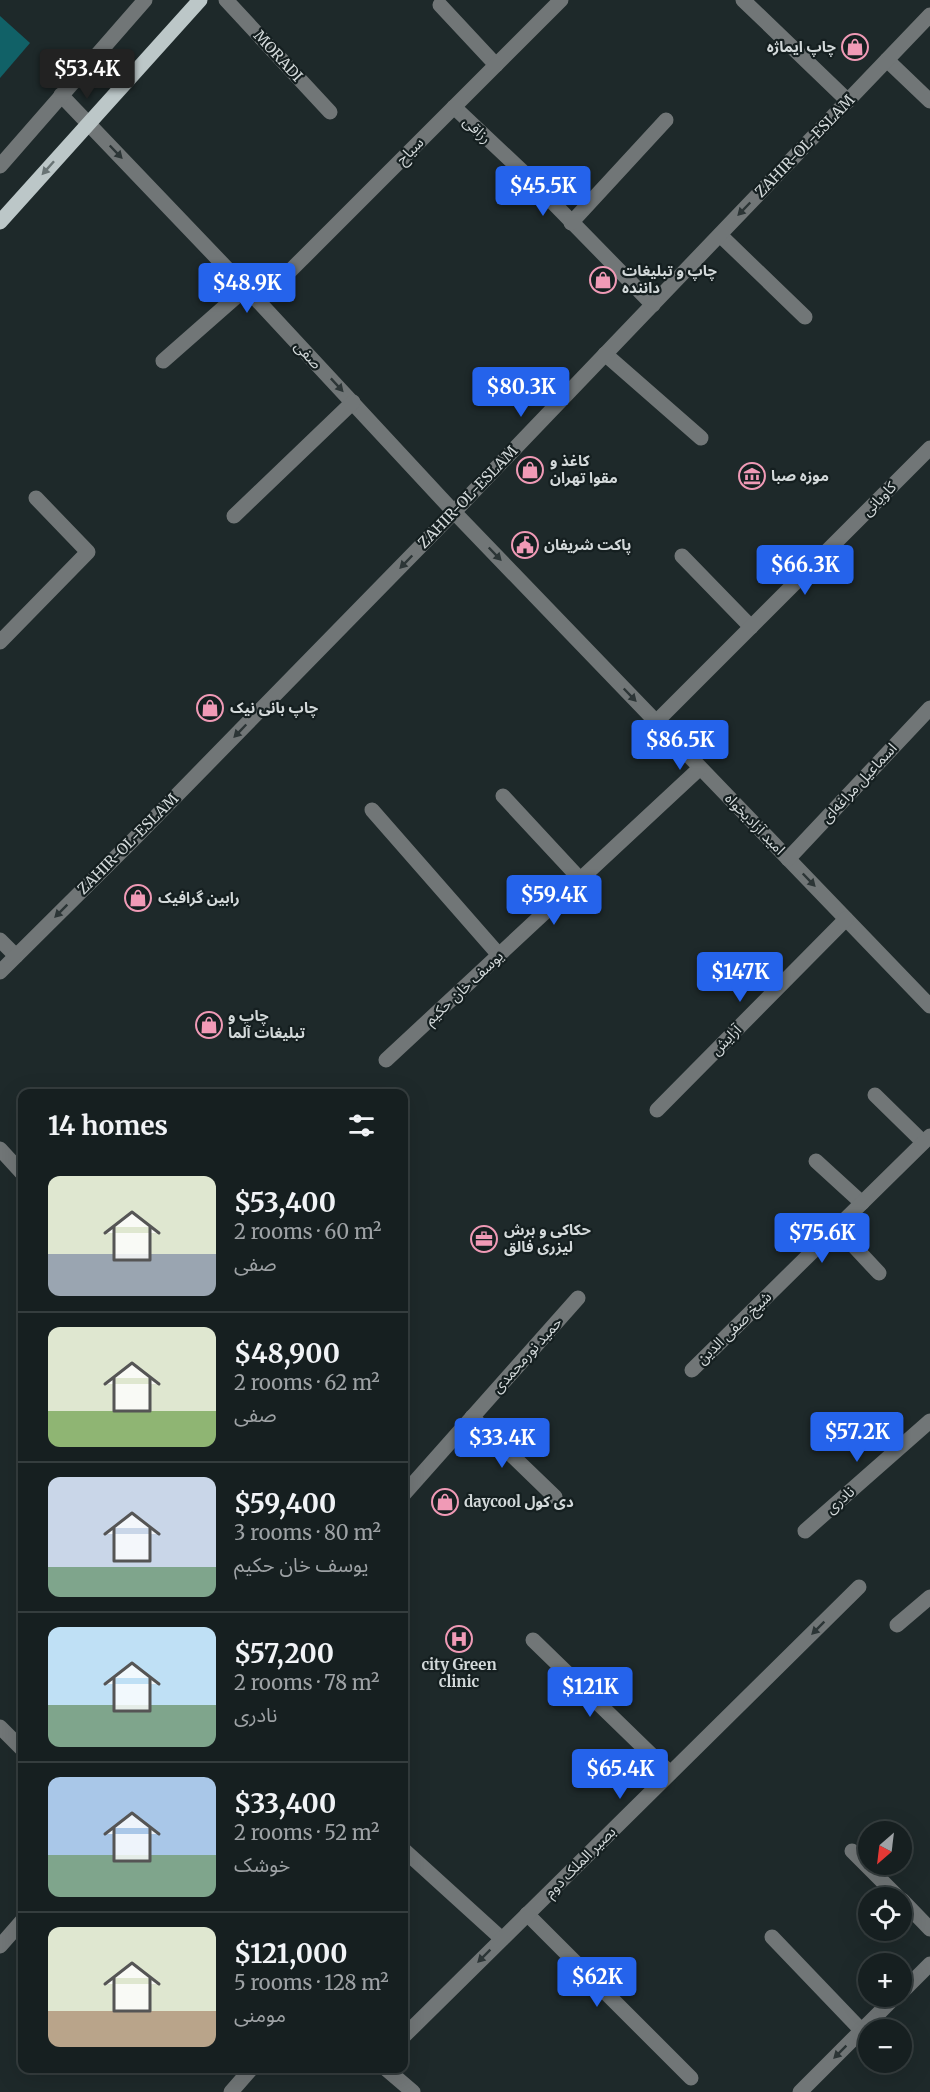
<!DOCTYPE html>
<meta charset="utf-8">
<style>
body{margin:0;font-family:Merriweather,"Noto Sans Arabic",serif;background:#1f2729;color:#f1f3f6;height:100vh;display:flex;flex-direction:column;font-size:22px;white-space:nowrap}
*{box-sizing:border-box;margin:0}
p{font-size:20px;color:#9ea2a5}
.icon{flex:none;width:33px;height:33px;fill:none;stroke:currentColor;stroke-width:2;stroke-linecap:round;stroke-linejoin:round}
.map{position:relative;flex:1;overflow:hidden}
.sheet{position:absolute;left:18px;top:1089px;width:390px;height:984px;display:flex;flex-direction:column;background:#161f20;border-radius:12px;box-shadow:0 6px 24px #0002,0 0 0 2px #353d3e}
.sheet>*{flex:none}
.needle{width:39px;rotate:208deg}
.tools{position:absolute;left:858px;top:1821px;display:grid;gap:12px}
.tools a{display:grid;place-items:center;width:54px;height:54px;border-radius:50%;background:#161f20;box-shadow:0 6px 24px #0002,0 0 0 2px #353d3e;font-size:30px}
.price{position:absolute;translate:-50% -51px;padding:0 14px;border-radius:6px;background:#2563eb;color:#fff;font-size:20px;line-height:39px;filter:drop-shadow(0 2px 3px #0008)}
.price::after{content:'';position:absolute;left:50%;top:36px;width:18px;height:14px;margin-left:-9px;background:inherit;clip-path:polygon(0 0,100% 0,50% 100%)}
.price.selected{background:#222;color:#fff}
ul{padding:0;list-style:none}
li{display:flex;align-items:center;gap:18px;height:150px;padding:0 30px}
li+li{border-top:2px solid #353d3e}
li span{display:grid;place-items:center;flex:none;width:168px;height:120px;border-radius:12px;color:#555}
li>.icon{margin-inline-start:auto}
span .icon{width:72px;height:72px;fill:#fffc;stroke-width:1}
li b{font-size:26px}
h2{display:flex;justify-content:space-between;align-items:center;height:72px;padding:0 30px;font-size:26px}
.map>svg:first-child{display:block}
</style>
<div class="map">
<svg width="930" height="2092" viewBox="0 0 930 2092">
<rect width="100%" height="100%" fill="#1e292a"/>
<polygon fill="#116167" points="0,16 30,43 0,78"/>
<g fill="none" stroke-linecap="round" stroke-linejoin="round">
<g stroke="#717677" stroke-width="15">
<polyline points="226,0 330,112"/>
<polyline points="743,0 848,101"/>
<polyline points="440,5 496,65"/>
<polyline points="887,60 930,101"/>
<polyline points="61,95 259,302 454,512 930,1006"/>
<polyline points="454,107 522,171 653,305"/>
<polyline points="0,166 145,0"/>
<polyline points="571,223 666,120"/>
<polyline points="720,235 805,317"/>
<polyline points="259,302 561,0"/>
<polyline points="605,354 701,438"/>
<polyline points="163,361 246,288"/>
<polyline points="234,516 353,402"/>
<polyline points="682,556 751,627"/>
<polyline points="0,642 88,552 36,498"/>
<polyline points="656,722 930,448"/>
<polyline points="503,796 580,879"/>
<polyline points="372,810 499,955"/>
<polyline points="788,859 930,708"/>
<polyline points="0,940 16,956"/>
<polyline points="0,972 133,840 454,512 930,15"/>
<polyline points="386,1060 700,768"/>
<polyline points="875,1095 923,1142"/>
<polyline points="657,1110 846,919"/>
<polyline points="0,1149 22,1173"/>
<polyline points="816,1161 862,1203"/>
<polyline points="836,1227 879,1273"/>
<polyline points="692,1370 930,1136"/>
<polyline points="472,1417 555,1497"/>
<polyline points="404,1494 578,1298"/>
<polyline points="805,1531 930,1421"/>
<polyline points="897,1625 930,1597"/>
<polyline points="533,1640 670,1773"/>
<polyline points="0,1727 22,1749"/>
<polyline points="404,1850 502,1939"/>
<polyline points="852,1851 899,1898"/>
<polyline points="902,1900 930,1929"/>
<polyline points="527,1914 691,2078"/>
<polyline points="772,1937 862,2031"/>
<polyline points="0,1946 22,1921"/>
<polyline points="902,1992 930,1964"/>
<polyline points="404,2036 859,1587"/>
<polyline points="385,2068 413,2092"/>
<polyline points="231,2092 252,2068"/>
<polyline points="800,2092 896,1996"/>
</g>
<polyline stroke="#bcc7c8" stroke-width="15" points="0,222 200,0"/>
</g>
<defs><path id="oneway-solid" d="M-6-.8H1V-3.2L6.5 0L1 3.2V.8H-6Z" transform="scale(1.5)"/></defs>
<g fill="#2c3536">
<use href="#oneway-solid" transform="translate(116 152) rotate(46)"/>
<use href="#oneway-solid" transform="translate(744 209) rotate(134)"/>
<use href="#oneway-solid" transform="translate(337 385) rotate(47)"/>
<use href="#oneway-solid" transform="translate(495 554) rotate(46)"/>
<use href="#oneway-solid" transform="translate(406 562) rotate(134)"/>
<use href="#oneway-solid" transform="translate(630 695) rotate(46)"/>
<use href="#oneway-solid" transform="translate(240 731) rotate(134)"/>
<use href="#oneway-solid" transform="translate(809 880) rotate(46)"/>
<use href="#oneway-solid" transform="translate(61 911) rotate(135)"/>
<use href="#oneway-solid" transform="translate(818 1628) rotate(135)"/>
<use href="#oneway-solid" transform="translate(484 1956) rotate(135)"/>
<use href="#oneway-solid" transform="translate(840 2052) rotate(135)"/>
</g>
<use fill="#687374" href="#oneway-solid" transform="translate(48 168) rotate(132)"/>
<defs>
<symbol id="shop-ring" viewBox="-11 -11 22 22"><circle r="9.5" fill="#151f20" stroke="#f09ab6" stroke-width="1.5"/><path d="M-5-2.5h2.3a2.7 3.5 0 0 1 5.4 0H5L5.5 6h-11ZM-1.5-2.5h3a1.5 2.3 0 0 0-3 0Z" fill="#f09ab6"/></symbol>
<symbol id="museum-ring" viewBox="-11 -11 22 22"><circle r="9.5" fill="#151f20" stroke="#f09ab6" stroke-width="1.5"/><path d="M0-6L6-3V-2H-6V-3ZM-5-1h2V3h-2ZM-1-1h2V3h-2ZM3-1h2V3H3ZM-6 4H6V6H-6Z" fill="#f09ab6"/></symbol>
<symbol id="civic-ring" viewBox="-11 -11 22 22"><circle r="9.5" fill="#151f20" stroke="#f09ab6" stroke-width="1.5"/><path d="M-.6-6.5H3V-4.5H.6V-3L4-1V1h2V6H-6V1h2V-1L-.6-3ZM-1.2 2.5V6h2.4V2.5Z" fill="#f09ab6"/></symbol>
<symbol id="office-ring" viewBox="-11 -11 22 22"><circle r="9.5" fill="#151f20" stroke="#f09ab6" stroke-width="1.5"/><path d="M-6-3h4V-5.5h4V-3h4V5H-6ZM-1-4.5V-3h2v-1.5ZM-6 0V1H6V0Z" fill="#f09ab6"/></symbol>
<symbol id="hospital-ring" viewBox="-11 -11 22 22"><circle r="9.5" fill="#151f20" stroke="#f09ab6" stroke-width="1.5"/><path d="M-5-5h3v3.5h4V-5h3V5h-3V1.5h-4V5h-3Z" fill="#f09ab6"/></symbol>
</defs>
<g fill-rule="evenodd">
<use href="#shop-ring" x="840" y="32" width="30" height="30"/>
<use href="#shop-ring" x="588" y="265" width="30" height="30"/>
<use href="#shop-ring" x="515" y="455" width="30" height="30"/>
<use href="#museum-ring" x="737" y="461" width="30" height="30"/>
<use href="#civic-ring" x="510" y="530" width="30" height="30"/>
<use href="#shop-ring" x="195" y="693" width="30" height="30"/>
<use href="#shop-ring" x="123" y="883" width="30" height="30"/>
<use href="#shop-ring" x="194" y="1010" width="30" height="30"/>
<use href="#office-ring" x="469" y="1224" width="30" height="30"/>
<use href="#shop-ring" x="430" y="1487" width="30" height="30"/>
<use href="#hospital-ring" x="444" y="1624" width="30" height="30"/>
</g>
<g text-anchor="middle" stroke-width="4.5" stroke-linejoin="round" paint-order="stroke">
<g font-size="15" font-weight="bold" fill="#d3d9da" stroke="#151f20" text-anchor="start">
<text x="836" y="52" text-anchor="end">چاپ ایماژه</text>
<text x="622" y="276">چاپ و تبلیغات<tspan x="622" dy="17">داننده</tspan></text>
<text x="550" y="466">کاغذ و<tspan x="550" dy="17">مقوا تهران</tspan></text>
<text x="771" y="481">موزه صبا</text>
<text x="544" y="550">پاکت شریفان</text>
<text x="230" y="713">چاپ بانی‌ نیک</text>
<text x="158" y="903">رابین گرافیک</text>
<text x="228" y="1021">چاپ و<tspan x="228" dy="17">تبلیغات آلما</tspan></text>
<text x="504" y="1235">حکاکی و برش<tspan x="504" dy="17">لیزری فالق</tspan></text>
<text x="464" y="1507">daycool دی کول</text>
<text x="459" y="1670" text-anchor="middle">city Green<tspan x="459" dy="17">clinic</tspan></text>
</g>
<g font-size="15" fill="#d3d9da" stroke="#151f20">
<text transform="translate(278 56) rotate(47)" y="5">MORADI</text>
<text transform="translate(477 130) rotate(43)" y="5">رزاقی</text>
<text transform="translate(805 146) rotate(-46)" y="5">ZAHIR-OL-ESLAM</text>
<text transform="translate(410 151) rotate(-45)" y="5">سیاح</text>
<text transform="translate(308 355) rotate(47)" y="5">صفی</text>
<text transform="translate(468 497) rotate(-46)" y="5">ZAHIR-OL-ESLAM</text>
<text transform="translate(879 499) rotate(-45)" y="5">کاویانی</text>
<text transform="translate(859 783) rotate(-47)" y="5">اسماعیل مراغه‌ای</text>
<text transform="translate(755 824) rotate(46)" y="5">امید آزادیخواه</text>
<text transform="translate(128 844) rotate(-45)" y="5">ZAHIR-OL-ESLAM</text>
<text transform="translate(464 988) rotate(-43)" y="5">یوسف خان حکیم</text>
<text transform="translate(726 1040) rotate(-45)" y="5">آرایش</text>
<text transform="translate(734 1328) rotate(-44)" y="5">شیخ صفی الدین</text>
<text transform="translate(527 1355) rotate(-48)" y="5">حمید نورمحمدی</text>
<text transform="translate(840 1500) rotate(-41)" y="5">نادری</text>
<text transform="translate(580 1862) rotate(-45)" y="5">بصیر الملک دوم</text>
</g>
</g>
</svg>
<div class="tools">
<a><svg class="needle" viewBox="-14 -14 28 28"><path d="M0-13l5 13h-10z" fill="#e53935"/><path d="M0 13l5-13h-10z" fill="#9ea2a5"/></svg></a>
<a><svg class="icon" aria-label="locate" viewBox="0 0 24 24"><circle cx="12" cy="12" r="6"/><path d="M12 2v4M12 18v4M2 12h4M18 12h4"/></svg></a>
<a>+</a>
<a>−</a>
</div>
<b class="price selected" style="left:87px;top:100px">$53.4K</b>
<b class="price" style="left:543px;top:217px">$45.5K</b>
<b class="price" style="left:247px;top:314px">$48.9K</b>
<b class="price" style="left:521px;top:418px">$80.3K</b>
<b class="price" style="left:805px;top:596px">$66.3K</b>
<b class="price" style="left:680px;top:771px">$86.5K</b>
<b class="price" style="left:554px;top:926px">$59.4K</b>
<b class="price" style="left:740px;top:1003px">$147K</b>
<b class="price" style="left:822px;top:1264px">$75.6K</b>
<b class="price" style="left:857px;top:1463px">$57.2K</b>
<b class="price" style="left:502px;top:1469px">$33.4K</b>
<b class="price" style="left:590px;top:1718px">$121K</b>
<b class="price" style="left:620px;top:1800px">$65.4K</b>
<b class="price" style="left:597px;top:2008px">$62K</b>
<section class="sheet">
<h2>14 homes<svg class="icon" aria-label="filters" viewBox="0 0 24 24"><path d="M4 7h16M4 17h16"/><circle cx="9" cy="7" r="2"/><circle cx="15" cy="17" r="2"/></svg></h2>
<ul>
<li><span style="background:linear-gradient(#dfe7d0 65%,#9aa5b1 0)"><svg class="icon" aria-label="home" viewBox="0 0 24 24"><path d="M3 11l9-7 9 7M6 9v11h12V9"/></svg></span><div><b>$53,400</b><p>2 rooms · 60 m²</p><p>صفی</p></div></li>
<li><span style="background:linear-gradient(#dfe7d0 70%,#8fb573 0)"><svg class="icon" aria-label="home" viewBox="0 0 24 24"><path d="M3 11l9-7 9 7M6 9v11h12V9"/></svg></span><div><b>$48,900</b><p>2 rooms · 62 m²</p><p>صفی</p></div></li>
<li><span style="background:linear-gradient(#c9d6e8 75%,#7fa58c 0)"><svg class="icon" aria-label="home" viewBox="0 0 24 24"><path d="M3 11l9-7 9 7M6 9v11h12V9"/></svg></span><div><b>$59,400</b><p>3 rooms · 80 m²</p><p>یوسف خان حکیم</p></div></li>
<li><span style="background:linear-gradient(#bfe0f5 65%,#7fa58c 0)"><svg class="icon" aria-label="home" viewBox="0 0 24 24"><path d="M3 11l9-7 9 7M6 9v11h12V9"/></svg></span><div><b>$57,200</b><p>2 rooms · 78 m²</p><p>نادری</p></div></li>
<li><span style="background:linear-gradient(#a9c7e8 65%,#7fa58c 0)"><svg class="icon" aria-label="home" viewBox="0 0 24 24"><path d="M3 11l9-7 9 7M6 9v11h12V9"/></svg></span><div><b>$33,400</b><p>2 rooms · 52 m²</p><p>خوشک</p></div></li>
<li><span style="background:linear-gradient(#dfe7d0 70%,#b9a48a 0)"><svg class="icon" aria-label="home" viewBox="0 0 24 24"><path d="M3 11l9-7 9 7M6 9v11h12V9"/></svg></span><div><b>$121,000</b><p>5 rooms · 128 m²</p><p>مومنی</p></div></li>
</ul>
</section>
</div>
